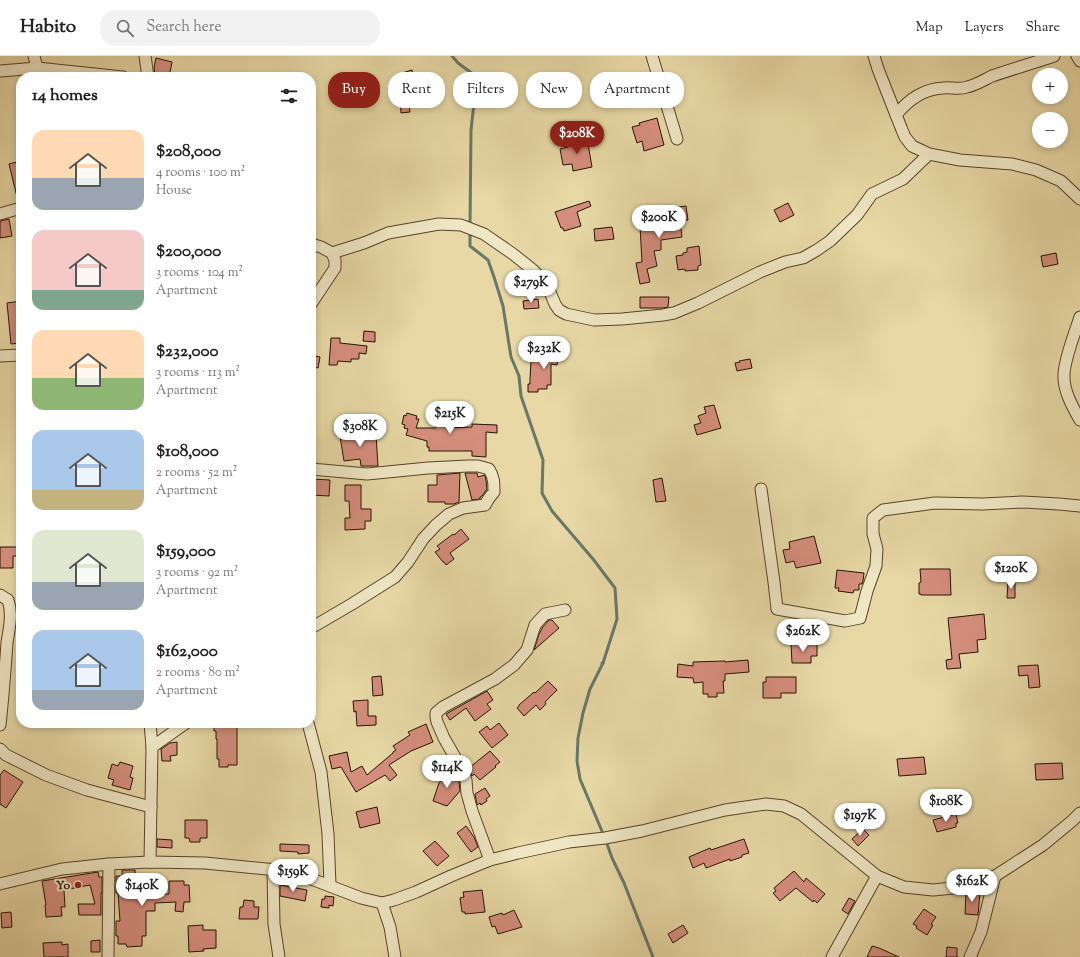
<!DOCTYPE html>
<meta charset="utf-8">
<style>
body{margin:0;font-family:"Sorts Mill Goudy",serif;background:#f2f2f2;color:#222;height:100vh;display:flex;flex-direction:column;font-size:15px;white-space:nowrap}
*{box-sizing:border-box;margin:0}
p{font-size:13px;color:#767676}
.icon{flex:none;width:22px;height:22px;fill:none;stroke:currentColor;stroke-width:2;stroke-linecap:round;stroke-linejoin:round}
.map{position:relative;flex:1;overflow:hidden}
.sheet{position:absolute;left:16px;top:16px;width:300px;height:656px;display:flex;flex-direction:column;background:#fff;border-radius:16px;box-shadow:0 2px 6px #0003}
.sheet>*{flex:none}
.top-card{position:absolute;left:328px;top:16px;width:380px;height:36px;display:flex;gap:8px}
.tools{position:absolute;left:1032px;top:12px;display:grid;gap:8px}
.tools a{display:grid;place-items:center;width:36px;height:36px;border-radius:50%;background:#fff;box-shadow:0 2px 6px #0003;font-size:20px}
.price{position:absolute;translate:-50% -34px;padding:0 9px;border-radius:14px;background:#fff;color:#222;font-size:13px;line-height:26px;filter:drop-shadow(0 1px 2px #0008)}
.price::after{content:'';position:absolute;left:50%;top:24px;width:12px;height:9px;margin-left:-6px;background:inherit;clip-path:polygon(0 0,100% 0,50% 100%)}
.price.selected{background:#8f2418;color:#fff}
ul{padding:0;list-style:none}
li{display:flex;align-items:center;gap:12px;height:100px;padding:0 16px}
li span{display:grid;place-items:center;flex:none;width:112px;height:80px;border-radius:12px;color:#555}
li>.icon{margin-inline-start:auto}
span .icon{width:48px;height:48px;fill:#fffc;stroke-width:1}
li b{font-size:17px}
h2{display:flex;justify-content:space-between;align-items:center;height:48px;padding:0 16px;font-size:17px}
.tag{padding:0 14px;border-radius:16px;background:#fff;box-shadow:0 2px 6px #0003;font-size:14px;line-height:36px}
.tag.selected{background:#8f2418;color:#fff}
header{display:flex;align-items:center;gap:24px;box-sizing:border-box;height:56px;padding:0 20px;background:#fff;border-bottom:1px solid #e0e0e0}
header strong{font-size:19px}
nav{display:flex;gap:22px;margin-inline-start:auto;font-size:14px}
.search{width:280px;height:36px;background:#f2f2f2;display:flex;align-items:center;gap:10px;box-sizing:border-box;padding:0 14px;border-radius:16px;color:#767676;font-size:15px}
.map>svg:first-child{display:block}
</style>
<header>
<strong>Habito</strong>
<div class="search"><svg class="icon" aria-label="search" viewBox="0 0 24 24"><circle cx="10" cy="10" r="6"/><path d="M15 15l6 6"/></svg>Search here</div>
<nav><a>Map</a><a>Layers</a><a>Share</a></nav>
</header>
<div class="map">
<svg width="1080" height="901" viewBox="0 0 1080 901">
<rect width="100%" height="100%" fill="#e7d8a5"/>
<filter id="stains"><feTurbulence type="fractalNoise" baseFrequency=".005" numOctaves="4"/><feColorMatrix values="0 0 0 0 .2 0 0 0 0 .09 0 0 0 0 .02 0 0 0 .5 -.17"/></filter>
<radialGradient id="worn" r=".72"><stop offset=".6" stop-color="#630" stop-opacity="0"/><stop offset="1" stop-color="#630" stop-opacity=".3"/></radialGradient>
<g fill="none" stroke-linecap="round" stroke-linejoin="round">
<g stroke="#697767" stroke-width="3">
<polyline points="452,0 458,7 477,21 471,74 470,170"/>
<polyline points="470,175 470,190 488,204 494,221 503,250 511,301 519,320 521,340 543,404 542,437 552,455 593,503 615,532 617,563 603,607"/>
<polyline points="602,607 603,607 590,633 583,657 578,682 577,705 580,723 604,780"/>
<polyline points="606,785 612,802 624,827 653,901"/>
</g>
</g>
<g fill="#d58e7d" stroke="#251300">
<polygon points="156,2 172,6 169,21 155,19 154,12"/>
<polygon points="412,14 415,24 405,27 402,17"/>
<polygon points="408,42 410,56 401,57 400,43"/>
<polygon points="657,62 664,89 644,95 642,85 637,87 632,71 640,69 639,67"/>
<polygon points="585,83 586,88 588,88 592,111 573,115 572,108 563,109 560,93 568,91 567,87"/>
<polygon points="21,105 21,144 18,145 9,108"/>
<polygon points="589,145 591,150 577,156 581,170 564,175 563,172 561,172 555,156"/>
<polygon points="788,147 794,159 780,166 774,154"/>
<polygon points="686,150 688,164 680,165 682,181 661,184 661,194 654,195 657,210 647,213 650,226 640,228 636,207 642,206 640,170 663,169 661,157 664,157 664,153"/>
<polygon points="9,163 12,180 0,182 0,165"/>
<polygon points="612,171 614,183 595,185 594,173"/>
<polygon points="699,190 701,209 698,210 698,214 685,215 685,213 678,214 676,200 683,199 683,197 687,196 687,192"/>
<polygon points="1056,197 1058,208 1043,211 1041,200"/>
<polygon points="640,241 669,241 668,251 663,252 640,252"/>
<polygon points="538,243 539,252 524,253 523,245"/>
<polygon points="21,245 21,287 11,288 7,247"/>
<polygon points="364,275 375,276 375,286 363,285"/>
<polygon points="331,282 340,282 340,287 367,290 366,298 359,297 359,303 351,303 351,306 338,305 337,309 329,309"/>
<polygon points="553,284 561,286 557,309 551,308 551,329 547,329 547,333 538,333 538,336 528,336 528,328 530,328 530,323 531,305 548,305"/>
<polygon points="311,299 320,301 318,312 311,310"/>
<polygon points="750,303 752,312 737,315 735,307 740,306 739,305"/>
<polygon points="714,349 721,372 697,379 694,369 701,367 698,360 706,357 704,351"/>
<polygon points="437,351 447,352 446,372 472,371 472,368 497,369 497,377 486,376 486,401 472,400 472,395 429,395 429,391 427,391 427,385 406,379 408,373 404,372 405,369 402,368 404,359 406,360 407,357 417,360 416,363 419,363 416,372 436,372"/>
<polygon points="347,373 348,379 355,378 355,380 376,379 378,410 361,410 360,403 344,405 339,374"/>
<polygon points="460,417 459,446 454,448 445,448 445,446 428,446 428,429 437,429 437,419"/>
<polygon points="465,417 477,417 478,421 485,419 486,425 487,433 482,440 480,441 480,443 472,444"/>
<polygon points="662,422 666,445 656,446 653,424"/>
<polygon points="311,423 330,424 329,440 311,439"/>
<polygon points="345,429 361,429 361,453 371,453 371,465 365,465 365,473 345,474 345,462 350,462 349,445 345,445"/>
<polygon points="461,473 469,483 450,497 454,503 446,509 444,506 443,506 435,496 440,493 437,490 453,478 454,479"/>
<polygon points="814,480 821,507 796,512 794,505 786,507 783,494 790,493 789,486"/>
<polygon points="0,491 18,491 18,500 13,500 13,512 0,512"/>
<polygon points="920,513 950,513 951,539 921,539 921,538 919,538 919,527 921,526"/>
<polygon points="837,514 864,517 863,525 862,528 859,528 859,534 854,534 853,537 838,535 839,532 835,532"/>
<polygon points="1008,525 1015,526 1015,542 1007,542"/>
<polygon points="984,558 986,583 977,584 978,596 959,598 961,612 947,613 946,604 952,603 948,562"/>
<polygon points="549,564 552,564 559,572 534,594 539,578 542,573 542,572"/>
<polygon points="817,587 817,600 811,600 811,607 792,607 791,588"/>
<polygon points="748,604 749,616 725,618 725,625 723,625 724,637 717,637 717,641 708,641 708,638 703,638 703,626 694,627 693,622 677,621 678,608 693,610 693,606 725,605 725,606"/>
<polygon points="1038,609 1040,631 1029,632 1028,619 1019,620 1018,610"/>
<polygon points="381,620 383,639 373,640 372,621"/>
<polygon points="766,621 796,621 796,637 781,637 781,642 763,642 763,626 766,626"/>
<polygon points="548,625 557,634 545,646 546,648 540,654 536,649 524,660 517,652 519,650 519,649 534,636 535,637"/>
<polygon points="487,635 493,644 487,648 491,653 475,665 466,652 450,664 446,658"/>
<polygon points="368,644 368,660 376,660 376,669 357,670 356,655 354,656 353,645"/>
<polygon points="214,667 237,667 237,709 228,709 228,711 219,711 219,703 217,703 217,683 216,683 216,675 214,675"/>
<polygon points="499,667 508,679 492,692 479,676 487,670 490,674"/>
<polygon points="426,668 433,686 411,695 389,709 397,719 390,725 385,719 356,736 341,711 332,713 329,700 347,696 351,716 362,710 367,719 393,697 393,696 396,694 393,690 410,679 408,676"/>
<polygon points="177,686 177,699 170,700 171,705 162,705 161,693 170,687"/>
<polygon points="490,695 500,706 495,710 496,711 480,724 474,718 472,720 469,712"/>
<polygon points="924,701 926,718 899,720 897,703"/>
<polygon points="120,706 133,710 130,721 133,722 130,734 112,729 114,724 108,722 112,708 118,710"/>
<polygon points="1062,707 1063,723 1036,724 1035,708"/>
<polygon points="4,714 23,726 6,752 0,748 0,719"/>
<polygon points="450,714 456,719 459,726 460,735 447,750 433,745 439,727"/>
<polygon points="485,732 490,740 486,743 487,745 481,749 480,747 477,749 475,738"/>
<polygon points="377,751 380,767 360,772 356,756"/>
<polygon points="956,758 958,767 956,767 956,771 937,776 933,764"/>
<polygon points="185,764 207,764 207,782 200,782 200,786 190,786 189,782 185,782"/>
<polygon points="466,770 474,781 478,791 471,796 457,777"/>
<polygon points="863,773 869,779 858,790 852,783"/>
<polygon points="157,783 172,784 172,792 157,791"/>
<polygon points="744,783 749,797 742,799 742,801 730,805 730,803 706,812 704,807 693,812 689,801 710,792 711,794"/>
<polygon points="435,785 449,800 437,810 423,795"/>
<polygon points="280,788 309,789 309,797 298,798 298,796 280,795"/>
<polygon points="122,814 135,814 136,838 169,838 169,825 184,825 184,829 189,829 190,846 184,846 183,856 175,855 176,846 155,847 155,855 146,855 146,880 142,880 142,890 127,891 126,888 118,888 118,880 116,880 116,865 120,865 118,837 116,837 116,820 122,820"/>
<polygon points="794,815 804,826 806,822 825,838 817,847 814,844 813,846 796,832 780,845 773,837 776,835 774,832"/>
<polygon points="98,816 99,821 102,821 102,837 101,837 101,859 79,859 78,848 95,848 90,829 64,834 65,851 61,851 62,860 46,861 45,849 46,849 42,825"/>
<polygon points="280,829 307,834 305,845 280,840"/>
<polygon points="482,834 485,856 465,858 465,856 462,856 460,842 464,841 463,836"/>
<polygon points="969,836 980,837 978,859 965,858 966,837"/>
<polygon points="325,840 334,841 333,850 329,849 329,852 321,851 322,843 325,843"/>
<polygon points="849,842 855,845 848,858 842,854"/>
<polygon points="244,844 254,845 254,851 259,851 258,863 239,863 240,851 243,851"/>
<polygon points="924,853 936,861 931,868 933,869 927,879 916,872 917,870 913,868"/>
<polygon points="514,854 522,871 498,878 495,870 492,871 489,861 502,857 503,859"/>
<polygon points="11,856 12,871 2,872 1,857"/>
<polygon points="203,869 203,874 216,874 216,892 203,893 204,895 189,896 188,870"/>
<polygon points="683,869 688,877 673,887 668,878"/>
<polygon points="100,884 100,896 91,896 91,885"/>
<polygon points="62,886 62,889 68,888 68,901 44,901 43,887"/>
<polygon points="872,890 879,892 899,901 867,901"/>
<polygon points="947,891 957,892 957,901 946,901"/>
</g>
<g fill="none" stroke-linecap="round" stroke-linejoin="round">
<defs>
<g id="minor">
<polyline points="34,0 37,12"/>
<polyline points="145,0 148,21"/>
<polyline points="652,0 677,83"/>
<polyline points="874,0 878,13 902,74 905,81 912,90 929,98 960,104 1012,108 1036,114 1061,125 1080,143"/>
<polyline points="1077,0 1080,5"/>
<polyline points="0,15 37,12 123,21"/>
<path d="M896 59C908 44 923 33 943 32 951 31 959 34 967 31 976 29 984 24 992 20 1013 13 1033 7 1054 0"/>
<polyline points="0,158 21,152"/>
<polyline points="311,188 321,191 332,197 335,204 335,212 311,248"/>
<polyline points="332,197 364,187 388,177 439,168 461,169 484,178 513,198 533,214 547,229 555,248 559,254 566,258 594,264 622,263 663,259 674,257 698,247 760,216 785,206 803,202 817,194 830,185 857,159 872,138 903,123 929,98"/>
<path d="M1080 261C1075 277 1065 301 1064 318 1063 334 1072 350 1080 364"/>
<polyline points="0,300 21,299"/>
<path d="M311 413 367 418 428 412 468 410H478L489 413C494 421 494 427 494 436L489 442 485 449 463 452 449 458 436 469 423 483 408 506 395 521 352 548 311 572"/>
<polyline points="761,433 774,526 777,553 845,565 860,562 867,535 876,510 877,493 873,478 873,462 883,454 935,447 983,448 1023,446 1059,448 1080,450"/>
<path d="M0 539 8 544C13 558 9 573 7 587 5 615 3 642 0 669"/>
<polyline points="150,667 152,691 150,806"/>
<polyline points="308,667 321,716 328,778 330,829"/>
<polyline points="152,691 186,667"/>
<polyline points="0,693 6,699 46,719 87,734 151,751"/>
<polyline points="490,804 472,755 467,737 466,724 460,710 444,682 437,666 436,661 436,657 443,651 495,623 514,609 527,594 535,569 545,558 565,554"/>
<polyline points="273,813 274,868 279,901"/>
<polyline points="0,828 62,813 109,808 150,806 205,807 287,815 301,819 361,842 382,847 394,844 416,836 451,820 490,804 518,797 569,786 605,782 642,775 725,754 766,748 784,750 801,758 877,820 904,831 933,834 963,831 995,820 1043,789 1072,765 1080,757"/>
<polyline points="382,847 390,871 395,901"/>
<polyline points="108,901 109,808"/>
<polyline points="832,901 877,820"/>
<polyline points="970,901 981,876 995,820"/>
</g>
</defs>
<use href="#minor" stroke="#564429" stroke-width="13"/>
<use href="#minor" stroke="#efe6c4" stroke-width="11"/>
</g>
<circle fill="#8f2418" stroke="#efe6c4" stroke-width="1.5" cx="78" cy="829" r="4"/>
<g text-anchor="middle" stroke-width="4" stroke-linejoin="round" paint-order="stroke">
<g font-size="12" font-weight="bold" fill="#251300" stroke="#efe6c4" text-anchor="end">
<text x="70" y="833">Yo</text>
</g>
</g>
<rect width="100%" height="100%" filter="url(#stains)"/>
<rect width="100%" height="100%" fill="url(#worn)"/>
</svg>
<div class="tools">
<a>+</a>
<a>−</a>
</div>
<b class="price selected" style="left:577px;top:99px">$208K</b>
<b class="price" style="left:659px;top:183px">$200K</b>
<b class="price" style="left:531px;top:248px">$279K</b>
<b class="price" style="left:544px;top:314px">$232K</b>
<b class="price" style="left:450px;top:379px">$215K</b>
<b class="price" style="left:360px;top:392px">$308K</b>
<b class="price" style="left:1011px;top:534px">$120K</b>
<b class="price" style="left:803px;top:597px">$262K</b>
<b class="price" style="left:447px;top:733px">$114K</b>
<b class="price" style="left:946px;top:767px">$108K</b>
<b class="price" style="left:860px;top:781px">$197K</b>
<b class="price" style="left:293px;top:837px">$159K</b>
<b class="price" style="left:972px;top:847px">$162K</b>
<b class="price" style="left:142px;top:851px">$140K</b>
<div class="top-card">
<a class="tag selected">Buy</a>
<a class="tag">Rent</a>
<a class="tag">Filters</a>
<a class="tag">New</a>
<a class="tag">Apartment</a>
</div>
<section class="sheet">
<h2>14 homes<svg class="icon" aria-label="filters" viewBox="0 0 24 24"><path d="M4 7h16M4 17h16"/><circle cx="9" cy="7" r="2"/><circle cx="15" cy="17" r="2"/></svg></h2>
<ul>
<li><span style="background:linear-gradient(#ffd9b3 60%,#9aa5b1 0)"><svg class="icon" aria-label="home" viewBox="0 0 24 24"><path d="M3 11l9-7 9 7M6 9v11h12V9"/></svg></span><div><b>$208,000</b><p>4 rooms · 100 m²</p><p>House</p></div></li>
<li><span style="background:linear-gradient(#f6c9c9 75%,#7fa58c 0)"><svg class="icon" aria-label="home" viewBox="0 0 24 24"><path d="M3 11l9-7 9 7M6 9v11h12V9"/></svg></span><div><b>$200,000</b><p>3 rooms · 104 m²</p><p>Apartment</p></div></li>
<li><span style="background:linear-gradient(#ffd9b3 60%,#8fb573 0)"><svg class="icon" aria-label="home" viewBox="0 0 24 24"><path d="M3 11l9-7 9 7M6 9v11h12V9"/></svg></span><div><b>$232,000</b><p>3 rooms · 113 m²</p><p>Apartment</p></div></li>
<li><span style="background:linear-gradient(#a9c7e8 75%,#c2b280 0)"><svg class="icon" aria-label="home" viewBox="0 0 24 24"><path d="M3 11l9-7 9 7M6 9v11h12V9"/></svg></span><div><b>$108,000</b><p>2 rooms · 52 m²</p><p>Apartment</p></div></li>
<li><span style="background:linear-gradient(#dfe7d0 65%,#9aa5b1 0)"><svg class="icon" aria-label="home" viewBox="0 0 24 24"><path d="M3 11l9-7 9 7M6 9v11h12V9"/></svg></span><div><b>$159,000</b><p>3 rooms · 92 m²</p><p>Apartment</p></div></li>
<li><span style="background:linear-gradient(#a9c7e8 75%,#9aa5b1 0)"><svg class="icon" aria-label="home" viewBox="0 0 24 24"><path d="M3 11l9-7 9 7M6 9v11h12V9"/></svg></span><div><b>$162,000</b><p>2 rooms · 80 m²</p><p>Apartment</p></div></li>
</ul>
</section>
</div>
